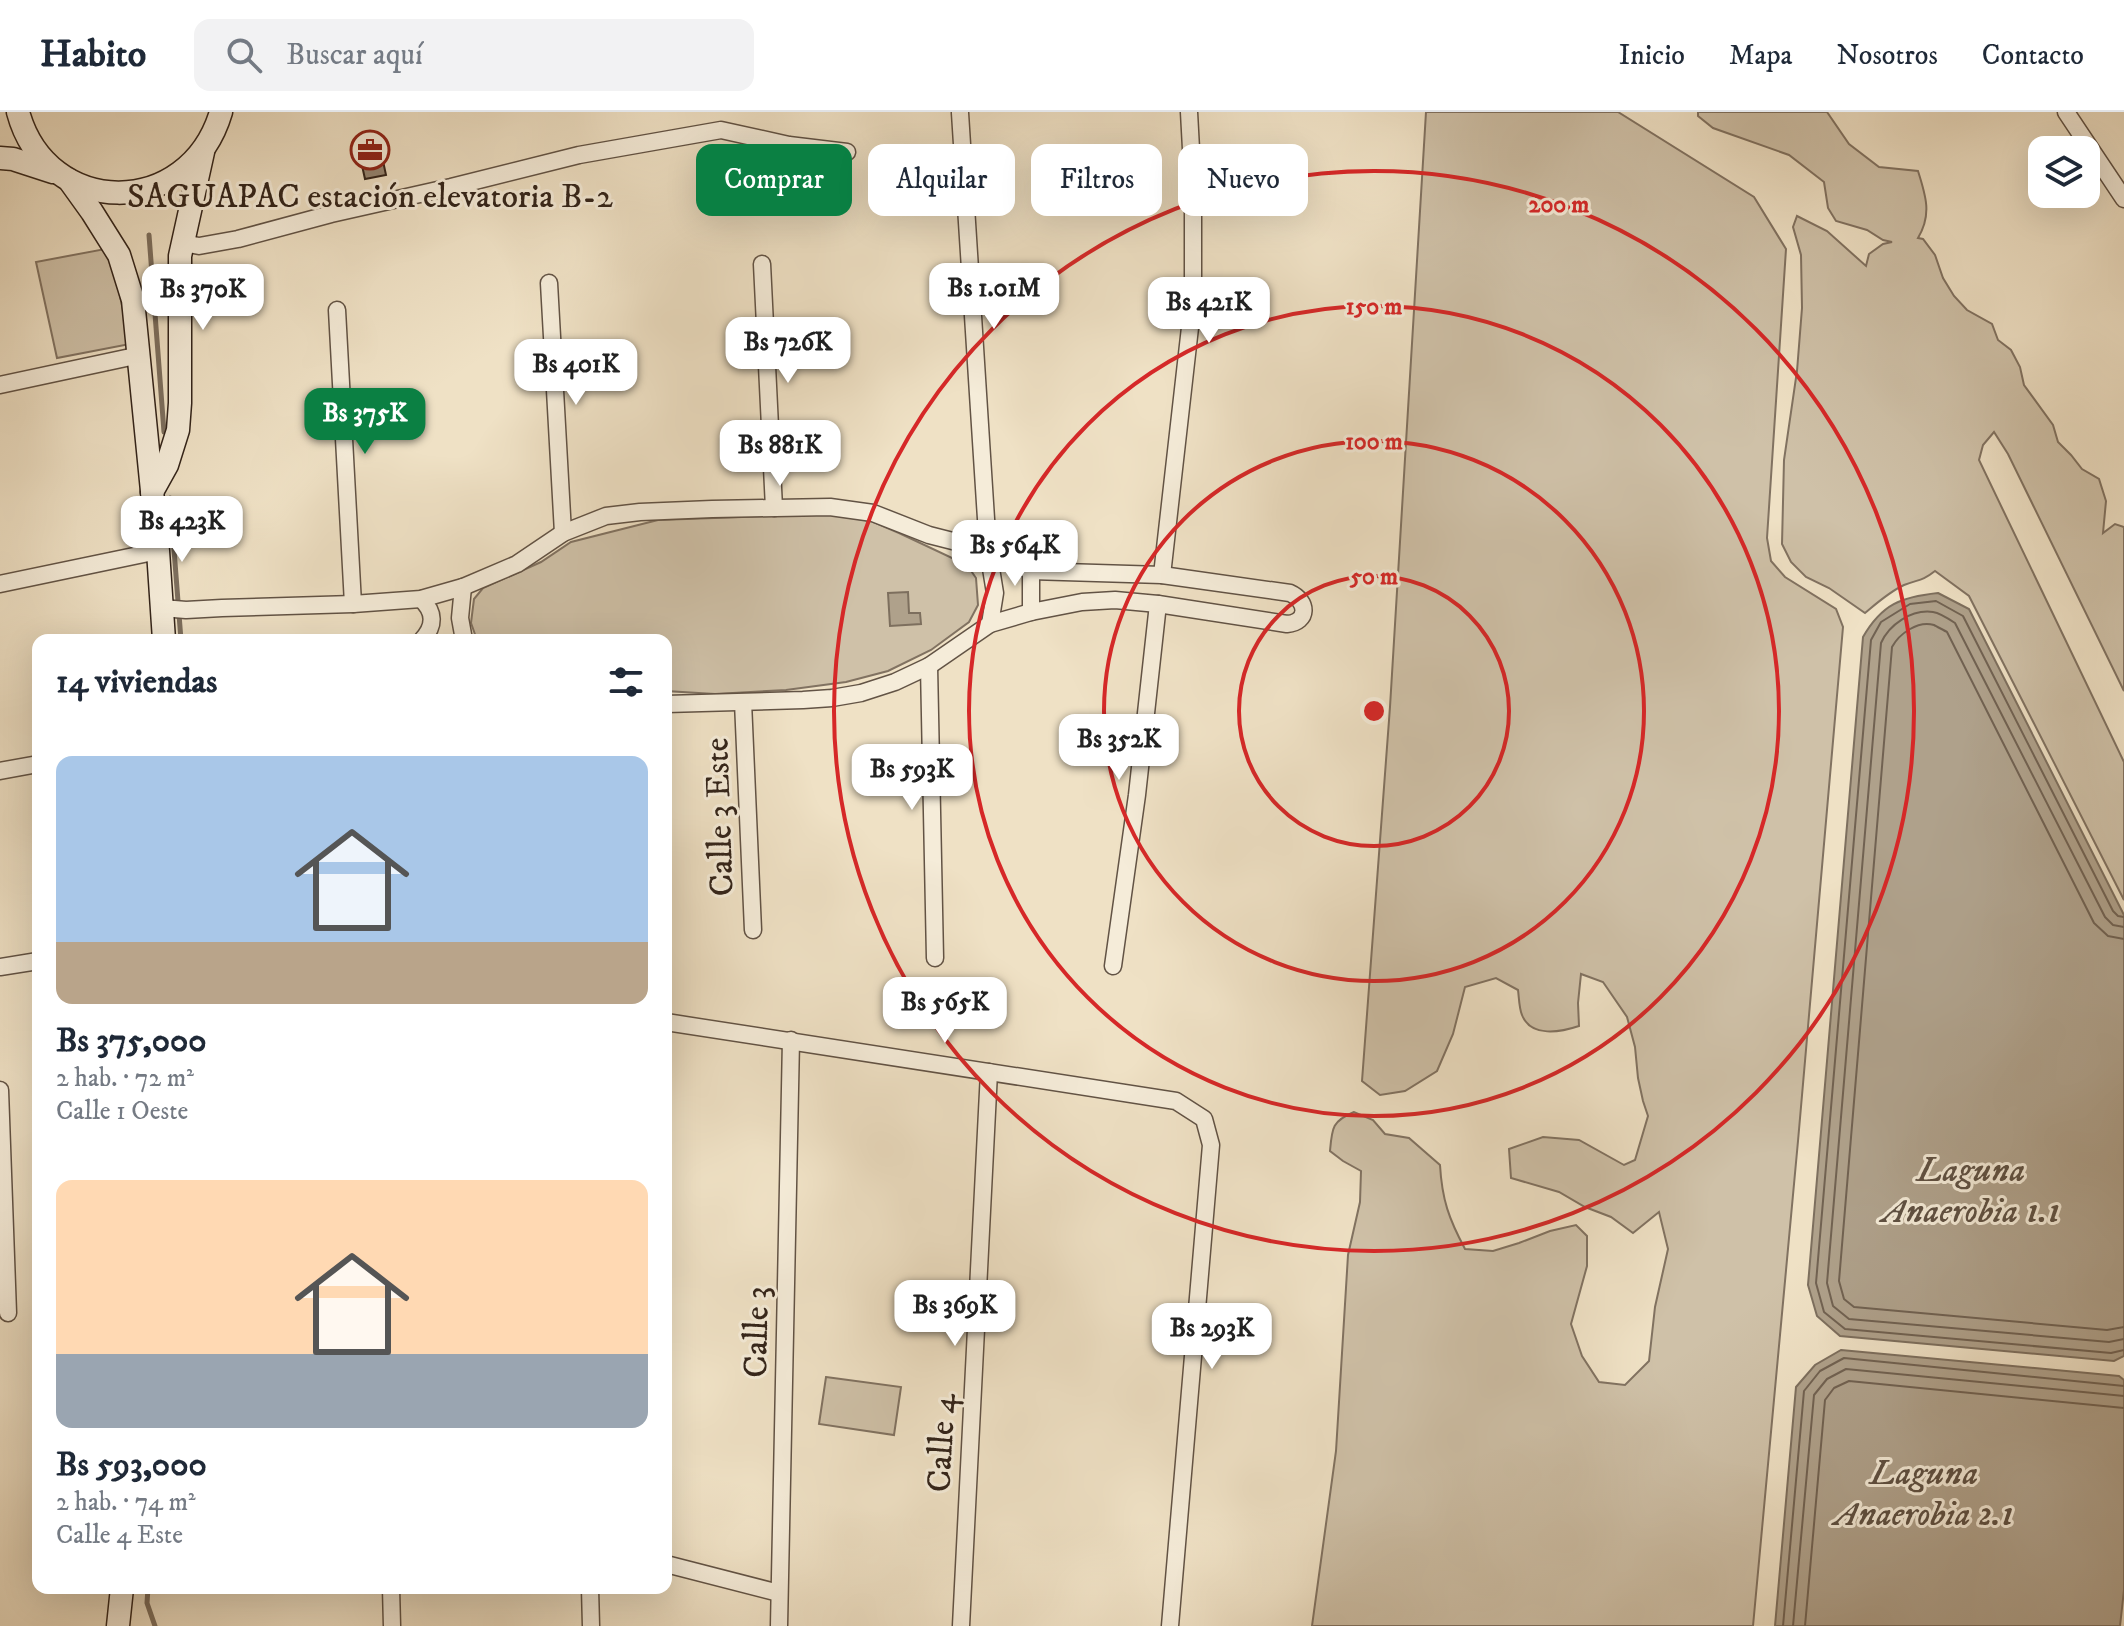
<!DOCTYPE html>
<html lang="es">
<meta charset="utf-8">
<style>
body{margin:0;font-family:"IM FELL DW Pica",serif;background:#f2f2f3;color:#1f2937;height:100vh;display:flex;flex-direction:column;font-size:30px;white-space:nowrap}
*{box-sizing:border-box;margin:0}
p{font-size:26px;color:#747a83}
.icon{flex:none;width:44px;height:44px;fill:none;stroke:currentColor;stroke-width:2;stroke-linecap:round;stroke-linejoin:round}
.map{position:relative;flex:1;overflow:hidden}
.panel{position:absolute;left:32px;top:522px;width:640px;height:960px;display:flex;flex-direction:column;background:#fff;border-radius:16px;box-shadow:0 8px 32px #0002}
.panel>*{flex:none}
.banner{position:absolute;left:696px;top:32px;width:760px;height:72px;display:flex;gap:16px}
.buttons{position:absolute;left:2028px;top:24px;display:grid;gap:16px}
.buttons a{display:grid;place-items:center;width:72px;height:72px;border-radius:16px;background:#fff;box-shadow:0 8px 32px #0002;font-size:40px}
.price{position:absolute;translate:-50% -68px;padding:0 18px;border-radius:16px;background:#fff;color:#222;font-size:26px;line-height:52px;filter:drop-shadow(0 2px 4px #0008)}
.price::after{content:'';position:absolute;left:50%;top:48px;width:24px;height:18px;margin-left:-12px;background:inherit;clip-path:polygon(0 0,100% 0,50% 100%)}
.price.current{background:#0b8043;color:#fff}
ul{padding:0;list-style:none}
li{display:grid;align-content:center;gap:16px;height:424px;padding:0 24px}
li span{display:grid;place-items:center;height:248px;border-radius:16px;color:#555}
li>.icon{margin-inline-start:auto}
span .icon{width:144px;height:144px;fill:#fffc;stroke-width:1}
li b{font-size:34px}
h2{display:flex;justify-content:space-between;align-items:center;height:96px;padding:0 24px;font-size:34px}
.pill{padding:0 28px;border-radius:16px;background:#fff;box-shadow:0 8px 32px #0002;font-size:28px;line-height:72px}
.pill.current{background:#0b8043;color:#fff}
header{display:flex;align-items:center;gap:48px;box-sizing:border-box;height:112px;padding:0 40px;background:#fff;border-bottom:2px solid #e0e1e3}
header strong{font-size:38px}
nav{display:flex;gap:44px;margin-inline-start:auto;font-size:28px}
.search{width:560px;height:72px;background:#f2f2f3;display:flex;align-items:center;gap:20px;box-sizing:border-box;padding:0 28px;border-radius:16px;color:#747a83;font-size:30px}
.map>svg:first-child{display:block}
</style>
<header>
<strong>Habito</strong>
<div class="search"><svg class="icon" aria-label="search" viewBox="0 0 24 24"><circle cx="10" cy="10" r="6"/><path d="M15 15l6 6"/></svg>Buscar aquí</div>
<nav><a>Inicio</a><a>Mapa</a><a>Nosotros</a><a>Contacto</a></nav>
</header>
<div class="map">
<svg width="2124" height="1514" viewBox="0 0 2124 1514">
<rect width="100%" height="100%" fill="#efe1c5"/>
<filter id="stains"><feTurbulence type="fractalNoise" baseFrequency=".0025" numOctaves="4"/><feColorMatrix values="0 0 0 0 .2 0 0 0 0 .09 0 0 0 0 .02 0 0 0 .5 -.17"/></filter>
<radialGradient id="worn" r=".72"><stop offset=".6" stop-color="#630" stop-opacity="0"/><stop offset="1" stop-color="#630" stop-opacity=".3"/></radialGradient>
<g fill="#cfc1a8" stroke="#817261" stroke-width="2">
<path d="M1426 0H1618L1754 85 1786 137 1767 426 1771 449 1785 465 1836 497 1843 515 1798 1029 1753 1514H1312L1336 1339 1348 1143 1360 1090 1361 1059 1343 1049 1330 1039C1332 1016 1332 1009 1354 1000L1373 1008 1385 1022 1409 1026 1440 1053C1442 1088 1449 1107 1465 1137L1493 1139 1519 1131 1550 1119 1576 1113 1587 1124V1154L1571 1212 1582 1244 1599 1270 1625 1273 1649 1249 1655 1195 1668 1137 1659 1100 1633 1121 1611 1105 1585 1095 1559 1080 1511 1066 1509 1037 1543 1025 1579 1028 1624 1053 1635 1048 1648 1004 1643 989 1638 966 1635 935 1627 905 1603 870 1581 862 1578 891 1579 914C1561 920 1531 926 1522 903 1519 896 1519 885 1518 878L1496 866 1465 875 1453 922 1437 959 1405 979 1380 983 1362 969 1390 595Z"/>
<path d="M1698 0H1827L1849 32 1879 55 1918 59C1926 84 1932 103 1918 126L1923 127 1935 143 1943 166 1954 184 1967 198 1992 212 1998 228 2011 238 2020 255 2024 273 2053 313 2058 330 2071 343 2082 357 2099 367 2106 389 2103 421 2115 412 2124 415V579L2008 342 1994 320 1983 333 1979 348 2124 650V788L1969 484 1935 459C1921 470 1919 467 1904 473 1889 480 1877 491 1865 501L1829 476 1806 465 1791 450 1782 432 1784 348 1797 259 1802 196 1801 143 1793 115 1797 104 1827 119 1866 154 1869 142 1883 132 1892 130 1883 128 1867 118 1836 109 1828 96 1824 70 1789 43 1713 16 1698 4Z"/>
<polygon points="105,137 114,155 130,232 57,246 36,150"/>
<polygon points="825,402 871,409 899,421 967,453 976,466 978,493 969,510 931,538 888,559 846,570 786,578 715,582 666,579 666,528 477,528 471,511 474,487 483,476 541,450 571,430 658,408"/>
<polygon points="826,1265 901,1275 894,1323 819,1312"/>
</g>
<g fill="#afa18b" stroke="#7d6f5e" stroke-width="2">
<polygon points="908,480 909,501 920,501 921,512 890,514 888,481"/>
<path d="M1938 481 1969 497 2124 803V1244L2114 1249 1840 1224 1817 1204 1808 1173 1863 525C1882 492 1901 485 1938 481Z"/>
<polygon points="1841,1238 2119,1264 2124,1268 2124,1478 2120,1514 1775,1514 1796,1275 1815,1253"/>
</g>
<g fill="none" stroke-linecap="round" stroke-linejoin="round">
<g stroke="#716252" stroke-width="2">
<polyline points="2124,805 2118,804 2113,799 1963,504 1936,489 1910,492 1881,510 1871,528 1816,1171 1824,1200 1845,1217 2111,1241 2124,1238"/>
<path d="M2124 815 2113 813 2105 805 1955 511C1949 507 1940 501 1933 500 1911 497 1889 513 1881 531L1827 1171 1833 1194 1849 1207 2109 1230 2124 1227"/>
<path d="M2124 827 2108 824 2094 811 1947 520C1945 519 1936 514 1934 513 1918 508 1899 522 1892 535L1839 1169 1844 1187 1854 1195 2107 1218 2124 1215"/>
<polyline points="1783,1514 1804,1279 1820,1259 1844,1246 2124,1274"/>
<polyline points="1793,1514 1814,1283 1827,1267 1846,1257 2124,1284"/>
<polyline points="1805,1514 1825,1288 1834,1276 1849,1269 2124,1296"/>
</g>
<g stroke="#7d6f5e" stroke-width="5">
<polyline points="149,123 164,320"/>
<polyline points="170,386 181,528"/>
<polyline points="148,1476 147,1491 155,1514"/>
</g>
</g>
<polygon fill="#958673" stroke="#33241a" stroke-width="2" points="377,21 386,63 365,67 356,26"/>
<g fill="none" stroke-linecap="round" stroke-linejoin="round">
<defs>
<g id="street">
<polyline points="2066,0 2124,87"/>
<polyline points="960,1 988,438 995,481 990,512"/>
<polyline points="183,131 199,134 238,127 331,102 451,75 579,43 721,18 789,33 847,40"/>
<polyline points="762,152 774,396"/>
<polyline points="549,171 563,421"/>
<polyline points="337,198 353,492"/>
<polyline points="0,273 140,243"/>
<polyline points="1031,459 1031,500"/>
<polyline points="1162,463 1193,189 1193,74 1189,0"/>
<polyline points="0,472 158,439"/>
<polyline points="463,475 460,506 464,528"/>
<path d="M421 487C435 500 435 514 422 528"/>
<path d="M162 496 186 498 222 496 353 492 421 487 463 475 517 452 563 421 606 404 640 400 712 397 830 395 873 401 929 423 988 438 1031 459 1162 463 1290 481C1308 489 1309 510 1287 512L1158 492 1115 488 1082 490 1031 500 990 512 929 554 895 570 861 581 832 586 803 588 666 592"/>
<polyline points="929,554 935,846"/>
<polyline points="743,590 753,818"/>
<polyline points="0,659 38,652"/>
<polyline points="1113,854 1137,683 1158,492"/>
<polyline points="0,855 38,849"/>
<polyline points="666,910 1176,989 1204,1007 1211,1033 1170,1514"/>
<polyline points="0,978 8,1201"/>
<polyline points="666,1452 779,1481"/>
<polyline points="391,1476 392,1514"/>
<polyline points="590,1476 591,1514"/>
<polyline points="779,1514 791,928"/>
<polyline points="961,1514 989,960"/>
</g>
<g id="secondary">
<path d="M18 0C47 107 189 108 221 0"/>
<polyline points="0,46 13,47 53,60"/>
<polyline points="69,68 92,100 119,143 133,188 158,439 164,528"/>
<polyline points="152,380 167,353 178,318 180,291 180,144 203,40"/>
<polyline points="118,1514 122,1476"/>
</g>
</defs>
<use href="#street" stroke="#625345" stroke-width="19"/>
<use href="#secondary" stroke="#33241a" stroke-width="25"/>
<use href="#street" stroke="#f5ecd9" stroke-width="16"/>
<use href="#secondary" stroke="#f5ecd9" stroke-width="22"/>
</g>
<g fill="none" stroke="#d62828" stroke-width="4">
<circle cx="1374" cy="599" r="135"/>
<circle cx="1374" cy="599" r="270"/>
<circle cx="1374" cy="599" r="405"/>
<circle cx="1374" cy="599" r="540"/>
</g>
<defs>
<symbol id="office-ring" viewBox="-11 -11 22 22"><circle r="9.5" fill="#f5ecd9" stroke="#8f2418" stroke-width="1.5"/><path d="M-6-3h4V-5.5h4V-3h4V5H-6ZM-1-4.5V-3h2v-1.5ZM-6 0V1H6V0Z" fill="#8f2418"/></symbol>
</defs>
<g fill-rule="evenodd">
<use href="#office-ring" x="348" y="16" width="44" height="44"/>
</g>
<g text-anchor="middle" stroke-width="6" stroke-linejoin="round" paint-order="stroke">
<g font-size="34" fill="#33241a" stroke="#f5ecd9">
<text x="370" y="95">SAGUAPAC estación elevatoria B-2</text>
</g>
<g font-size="34" fill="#33241a" stroke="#f5ecd9">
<text transform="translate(718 705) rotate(-92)" y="12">Calle 3 Este</text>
<text transform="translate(755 1220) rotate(-89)" y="12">Calle 3</text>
<text transform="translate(940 1331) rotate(-87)" y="12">Calle 4</text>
</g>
<g font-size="36" font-style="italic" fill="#5e5042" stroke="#f5ecd9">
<text x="1971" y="1069">Laguna<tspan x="1971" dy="41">Anaerobia 1.1</tspan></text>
<text x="1924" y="1372">Laguna<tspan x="1924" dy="41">Anaerobia 2.1</tspan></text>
</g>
</g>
<circle cx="1374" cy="599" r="12" fill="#d62828" stroke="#f5ecd9" stroke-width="4"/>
<g font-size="24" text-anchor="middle" font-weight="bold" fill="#d62828" stroke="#f5ecd9" stroke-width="6" stroke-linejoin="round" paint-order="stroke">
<text x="1559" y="100">200 m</text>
<text x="1374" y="202">150 m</text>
<text x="1374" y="337">100 m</text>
<text x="1374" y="472">50 m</text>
</g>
<rect width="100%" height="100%" filter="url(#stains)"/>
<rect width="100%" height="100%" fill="url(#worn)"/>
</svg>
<div class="buttons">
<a><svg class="icon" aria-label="layers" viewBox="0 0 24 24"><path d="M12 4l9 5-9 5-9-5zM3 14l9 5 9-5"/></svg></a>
</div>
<b class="price" style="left:994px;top:219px">Bs 1.01M</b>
<b class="price" style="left:203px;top:220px">Bs 370K</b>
<b class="price" style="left:1209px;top:233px">Bs 421K</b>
<b class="price" style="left:788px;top:273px">Bs 726K</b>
<b class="price" style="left:576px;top:295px">Bs 401K</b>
<b class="price current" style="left:365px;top:344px">Bs 375K</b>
<b class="price" style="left:780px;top:376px">Bs 881K</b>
<b class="price" style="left:182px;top:452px">Bs 423K</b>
<b class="price" style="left:1015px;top:476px">Bs 564K</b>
<b class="price" style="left:1119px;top:670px">Bs 352K</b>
<b class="price" style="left:912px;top:700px">Bs 593K</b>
<b class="price" style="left:945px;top:933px">Bs 565K</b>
<b class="price" style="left:955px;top:1236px">Bs 369K</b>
<b class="price" style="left:1212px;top:1259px">Bs 293K</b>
<div class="banner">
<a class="pill current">Comprar</a>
<a class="pill">Alquilar</a>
<a class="pill">Filtros</a>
<a class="pill">Nuevo</a>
</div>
<section class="panel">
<h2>14 viviendas<svg class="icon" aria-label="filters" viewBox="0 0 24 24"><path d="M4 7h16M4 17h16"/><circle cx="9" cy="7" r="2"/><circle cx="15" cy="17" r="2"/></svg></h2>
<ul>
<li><span style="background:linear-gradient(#a9c7e8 75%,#b9a48a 0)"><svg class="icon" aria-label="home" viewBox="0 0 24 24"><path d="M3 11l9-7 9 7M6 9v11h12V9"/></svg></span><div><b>Bs 375,000</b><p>2 hab. · 72 m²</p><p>Calle 1 Oeste</p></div></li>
<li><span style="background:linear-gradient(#ffd9b3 70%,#9aa5b1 0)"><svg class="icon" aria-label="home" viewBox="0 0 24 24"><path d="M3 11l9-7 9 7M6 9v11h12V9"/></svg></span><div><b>Bs 593,000</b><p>2 hab. · 74 m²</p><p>Calle 4 Este</p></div></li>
</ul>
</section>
</div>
